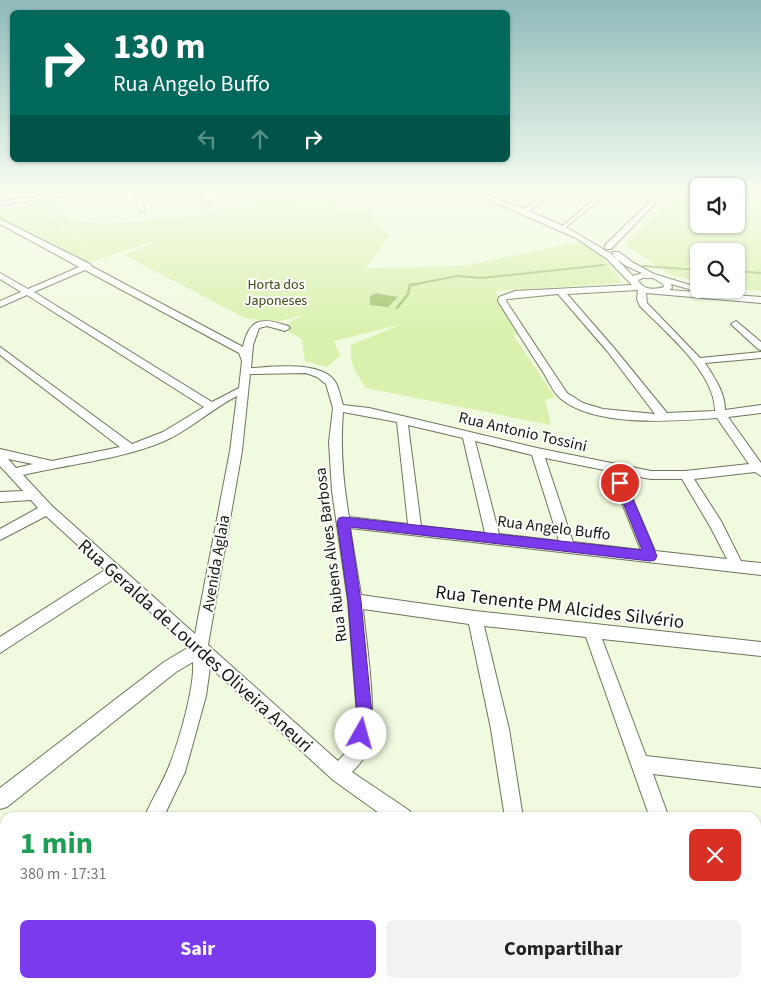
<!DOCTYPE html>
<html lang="pt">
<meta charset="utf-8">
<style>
:root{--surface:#fff;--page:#f2f2f2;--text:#222;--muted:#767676;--accent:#7c3aed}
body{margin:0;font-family:"Source Sans 3",sans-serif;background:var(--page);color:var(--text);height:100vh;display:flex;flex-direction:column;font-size:19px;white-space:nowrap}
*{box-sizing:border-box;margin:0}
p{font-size:16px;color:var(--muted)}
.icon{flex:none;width:28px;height:28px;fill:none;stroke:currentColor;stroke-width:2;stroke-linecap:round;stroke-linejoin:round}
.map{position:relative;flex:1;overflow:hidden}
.sheet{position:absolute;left:0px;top:812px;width:761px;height:176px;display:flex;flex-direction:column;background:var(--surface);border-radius:15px 15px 0 0;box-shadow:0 1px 4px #0004}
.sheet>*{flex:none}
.banner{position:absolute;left:10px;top:10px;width:500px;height:152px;border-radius:8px;box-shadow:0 1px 4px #0004;background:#00695c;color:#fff;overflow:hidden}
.fabs{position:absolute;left:690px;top:178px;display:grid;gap:10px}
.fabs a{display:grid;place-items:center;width:55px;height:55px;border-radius:8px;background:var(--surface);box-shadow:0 1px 4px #0004;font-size:25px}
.pin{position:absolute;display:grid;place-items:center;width:42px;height:42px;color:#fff;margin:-21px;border:2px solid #fff;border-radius:50%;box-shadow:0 1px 5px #0007}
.me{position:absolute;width:55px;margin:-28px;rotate:7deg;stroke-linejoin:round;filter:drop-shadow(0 0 4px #0008)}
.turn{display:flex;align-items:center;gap:18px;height:105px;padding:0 20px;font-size:22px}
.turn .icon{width:65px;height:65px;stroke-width:2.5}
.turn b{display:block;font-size:35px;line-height:42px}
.lanes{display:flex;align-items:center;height:48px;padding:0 20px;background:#0003;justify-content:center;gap:25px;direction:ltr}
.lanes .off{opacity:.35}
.round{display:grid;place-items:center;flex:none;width:52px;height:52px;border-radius:8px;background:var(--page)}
.summary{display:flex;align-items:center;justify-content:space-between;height:85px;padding:0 20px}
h1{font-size:30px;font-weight:700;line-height:38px;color:#1e9e55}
.action{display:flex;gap:10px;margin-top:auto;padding:10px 20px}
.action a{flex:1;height:58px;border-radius:8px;background:var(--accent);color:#fff;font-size:20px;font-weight:700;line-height:58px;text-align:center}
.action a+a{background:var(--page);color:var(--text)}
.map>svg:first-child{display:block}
.green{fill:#daf1ae}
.water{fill:#a8c372}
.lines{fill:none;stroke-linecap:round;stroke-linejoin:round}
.stream-far1{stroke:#a8c372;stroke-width:2}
.stream{stroke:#a8c372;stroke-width:2.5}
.minor-casing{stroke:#6c755d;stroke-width:2}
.minor{fill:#fff;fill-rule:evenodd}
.route{fill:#7c3aed;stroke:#51269a}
.labels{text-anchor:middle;stroke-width:4;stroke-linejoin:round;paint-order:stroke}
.far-park-label{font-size:14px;fill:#38480c;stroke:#fff}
.street-label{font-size:16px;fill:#14170e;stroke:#fff}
.near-street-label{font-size:19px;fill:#14170e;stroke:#fff}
</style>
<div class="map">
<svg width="761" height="988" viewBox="0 0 761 988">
<rect width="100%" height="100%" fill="#f0fade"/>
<path class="green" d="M 295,192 L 298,203 L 334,200 L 338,212 L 369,211 L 388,237 L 366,268 L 463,266 L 579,242 C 597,251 612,264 621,283 L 495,291 L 523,335 L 513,335 L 555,397 L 545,400 L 551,425 L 366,388 C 356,373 349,364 351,345 L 402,324 L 334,341 L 340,356 L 327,367 L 305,361 L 302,339 L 279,327 L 304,315 L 276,322 L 245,318 L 124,255 L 154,243 L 145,244 L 88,263 L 0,218 L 0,208 L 33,204 L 91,248 L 39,203 L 55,199 L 60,212 L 70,219 L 103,224 L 197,216 L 275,195 Z
M 679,192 L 699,192 L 699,224 L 736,224 L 736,199 L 758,203 L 761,201 L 761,291 L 736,288 L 736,251 L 699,251 L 699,281 L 671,275 L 624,244 Z"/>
<path class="water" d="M 376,293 L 398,297 L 388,307 L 370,305 L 370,296 Z"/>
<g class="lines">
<path class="stream-far1" d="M 643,266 L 699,270
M 736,271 L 761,273
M 411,285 L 457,276 L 482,278 L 604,265"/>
<path class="stream" d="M 397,308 L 408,294 L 410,285 L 417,284"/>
<defs>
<path id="minor" d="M 72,192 L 88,192 L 0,205 L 0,201 Z
M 135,192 L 141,192 L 145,212 L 140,211 Z
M 200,192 L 206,192 L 211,206 L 207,206 Z
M 471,192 L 479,192 L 524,209 L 548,192 L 555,192 L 529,211 L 563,226 L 602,192 L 609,192 L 566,227 L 613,255 L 633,276 L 642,273 L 626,266 L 613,256 L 613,252 L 619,252 L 632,262 L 654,274 L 703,289 L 699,292 L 671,284 L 672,288 L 669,290 L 761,297 L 761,303 L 646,293 L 647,303 L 700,358 L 761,352 L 761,358 L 705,363 C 714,377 725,392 725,410 L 761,405 L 761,413 L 728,417 L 761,463 L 761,476 L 755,472 L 694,479 L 721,521 L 741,561 L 761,563 L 761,575 L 350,528 L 361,595 L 475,611 L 761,642 L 761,656 L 602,639 L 646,756 L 761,769 L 761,787 L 653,774 L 669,818 L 650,818 L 586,637 L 484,626 L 509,729 L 523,818 L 505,818 L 491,729 L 469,624 L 363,609 C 366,644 381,728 364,757 C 361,763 356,768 352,772 L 410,811 L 412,818 L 386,818 L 333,780 L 210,667 L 206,696 L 185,772 L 163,818 L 144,818 C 151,801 161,786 168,769 C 178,745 195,687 193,662 L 176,672 L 7,807 L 0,809 L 0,788 L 164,662 L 189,647 L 114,579 L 0,653 L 0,637 L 105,570 L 46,516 L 0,540 L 0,529 L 38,508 L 31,500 L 0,502 L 0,492 L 23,491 L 0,466 L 0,449 L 52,461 L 120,447 L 0,355 L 0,347 L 132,444 L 163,432 L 204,407 L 27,295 L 0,307 L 0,301 L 21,292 L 0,279 L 0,273 L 28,289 L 79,267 L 0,224 L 0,219 L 90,264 L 91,266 L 243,347 C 249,318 262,317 288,326 L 290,328 L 285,331 L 267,326 L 259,328 L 253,345 L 251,368 C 273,367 323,360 336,383 C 339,389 341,398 343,405 L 369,408 L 537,448 L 651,471 L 685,471 L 749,464 L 717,418 C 675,421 594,428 560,398 C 553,392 548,380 543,372 C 528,349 513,325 498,301 L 499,297 L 515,291 L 632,285 L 607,259 L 576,238 ZM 85,270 L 239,353 L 242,361 L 239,388 L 212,402 L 34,292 ZM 643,278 L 653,278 L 663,284 L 664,287 C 654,290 643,290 638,280 ZM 638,290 L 637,299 L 640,306 C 665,332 715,372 715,411 L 667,413 L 614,348 L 567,294 ZM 558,294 L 608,352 L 655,414 L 603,409 L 583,403 L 567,393 L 506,301 L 507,299 ZM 306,373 L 317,377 L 326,384 L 333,408 L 329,442 L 332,491 L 348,601 L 357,715 L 350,748 L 338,761 L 208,645 L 242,451 L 250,374 ZM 237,396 L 230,451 L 195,634 L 52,506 L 23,475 C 69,464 118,460 162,442 C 189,431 211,409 237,396 ZM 343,412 L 397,422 L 408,524 L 349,517 C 343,482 340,448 343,412 ZM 408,425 L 463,438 L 485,533 L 421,526 ZM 475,441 L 532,455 L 559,541 L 499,534 ZM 545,458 L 609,471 L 641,550 L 573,542 ZM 8,459 L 33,464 L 16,468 ZM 622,474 L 651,479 L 682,479 L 711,528 L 727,559 L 655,551 Z
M 660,192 L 666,192 L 611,249 L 605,249 L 605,245 Z
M 754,192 L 761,192 L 751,199 L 736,200 L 736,196 L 748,196 Z
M 736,321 L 761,342 L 761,350 L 758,349 L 733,326 L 731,324 Z
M 756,938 L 761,939 L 761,961 L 756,960 Z
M 32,984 L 55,984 L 53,988 L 30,988 Z"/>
</defs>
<use href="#minor" class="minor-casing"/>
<use href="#minor" class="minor"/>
</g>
<linearGradient id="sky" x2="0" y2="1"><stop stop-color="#8ebab9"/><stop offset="0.58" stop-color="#f8fdf0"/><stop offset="1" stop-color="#f8fdf0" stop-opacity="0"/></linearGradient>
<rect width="761" height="330" fill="url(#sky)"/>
<path class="route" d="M 620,479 L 626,483 L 657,556 L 655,560 L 650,561 L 350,527 L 361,601 L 372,715 L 367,739 L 361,741 L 356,739 L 353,734 L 357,715 L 348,601 L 337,522 L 339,518 L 343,517 L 642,550 L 615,483 Z"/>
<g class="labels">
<g class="far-park-label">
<text x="276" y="289">Horta dos<tspan x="276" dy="16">Japoneses</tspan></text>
</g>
<g class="street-label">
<text transform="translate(523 431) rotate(13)" y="6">Rua Antonio Tossini</text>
<text transform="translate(554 527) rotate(7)" y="6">Rua Angelo Buffo</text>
<text transform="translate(330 555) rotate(-97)" y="6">Rua Rubens Alves Barbosa</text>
<text transform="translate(215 563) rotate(-80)" y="6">Avenida Aglaia</text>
</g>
<g class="near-street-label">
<text transform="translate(560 606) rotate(7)" y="7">Rua Tenente PM Alcides Silvério</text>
<text transform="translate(196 645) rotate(42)" y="7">Rua Geralda de Lourdes Oliveira Aneuri</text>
</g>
</g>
</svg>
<div class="fabs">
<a><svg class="icon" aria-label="sound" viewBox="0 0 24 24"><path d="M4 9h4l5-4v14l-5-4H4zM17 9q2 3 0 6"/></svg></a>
<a><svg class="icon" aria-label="search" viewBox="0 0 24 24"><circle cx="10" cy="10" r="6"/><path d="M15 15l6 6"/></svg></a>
</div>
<div class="pin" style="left:620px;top:483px;background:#d93025"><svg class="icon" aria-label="arrive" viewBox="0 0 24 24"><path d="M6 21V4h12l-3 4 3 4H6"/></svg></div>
<svg class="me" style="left:361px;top:734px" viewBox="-20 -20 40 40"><circle r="19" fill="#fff"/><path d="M0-13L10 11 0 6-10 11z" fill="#7c3aed"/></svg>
<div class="banner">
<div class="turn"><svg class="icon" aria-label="right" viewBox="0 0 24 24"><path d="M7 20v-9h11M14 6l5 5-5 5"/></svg><div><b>130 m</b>Rua Angelo Buffo</div></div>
<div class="lanes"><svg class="icon off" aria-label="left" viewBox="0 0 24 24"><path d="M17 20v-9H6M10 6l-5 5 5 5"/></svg><svg class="icon off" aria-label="ahead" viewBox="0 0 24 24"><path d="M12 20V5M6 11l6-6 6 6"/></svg><svg class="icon" aria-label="right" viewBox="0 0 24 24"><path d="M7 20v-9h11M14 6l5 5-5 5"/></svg></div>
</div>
<section class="sheet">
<div class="summary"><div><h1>1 min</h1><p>380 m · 17:31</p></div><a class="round" style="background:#d93025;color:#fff"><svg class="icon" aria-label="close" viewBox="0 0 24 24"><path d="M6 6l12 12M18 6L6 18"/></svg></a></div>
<div class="action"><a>Sair</a><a>Compartilhar</a></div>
</section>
</div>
